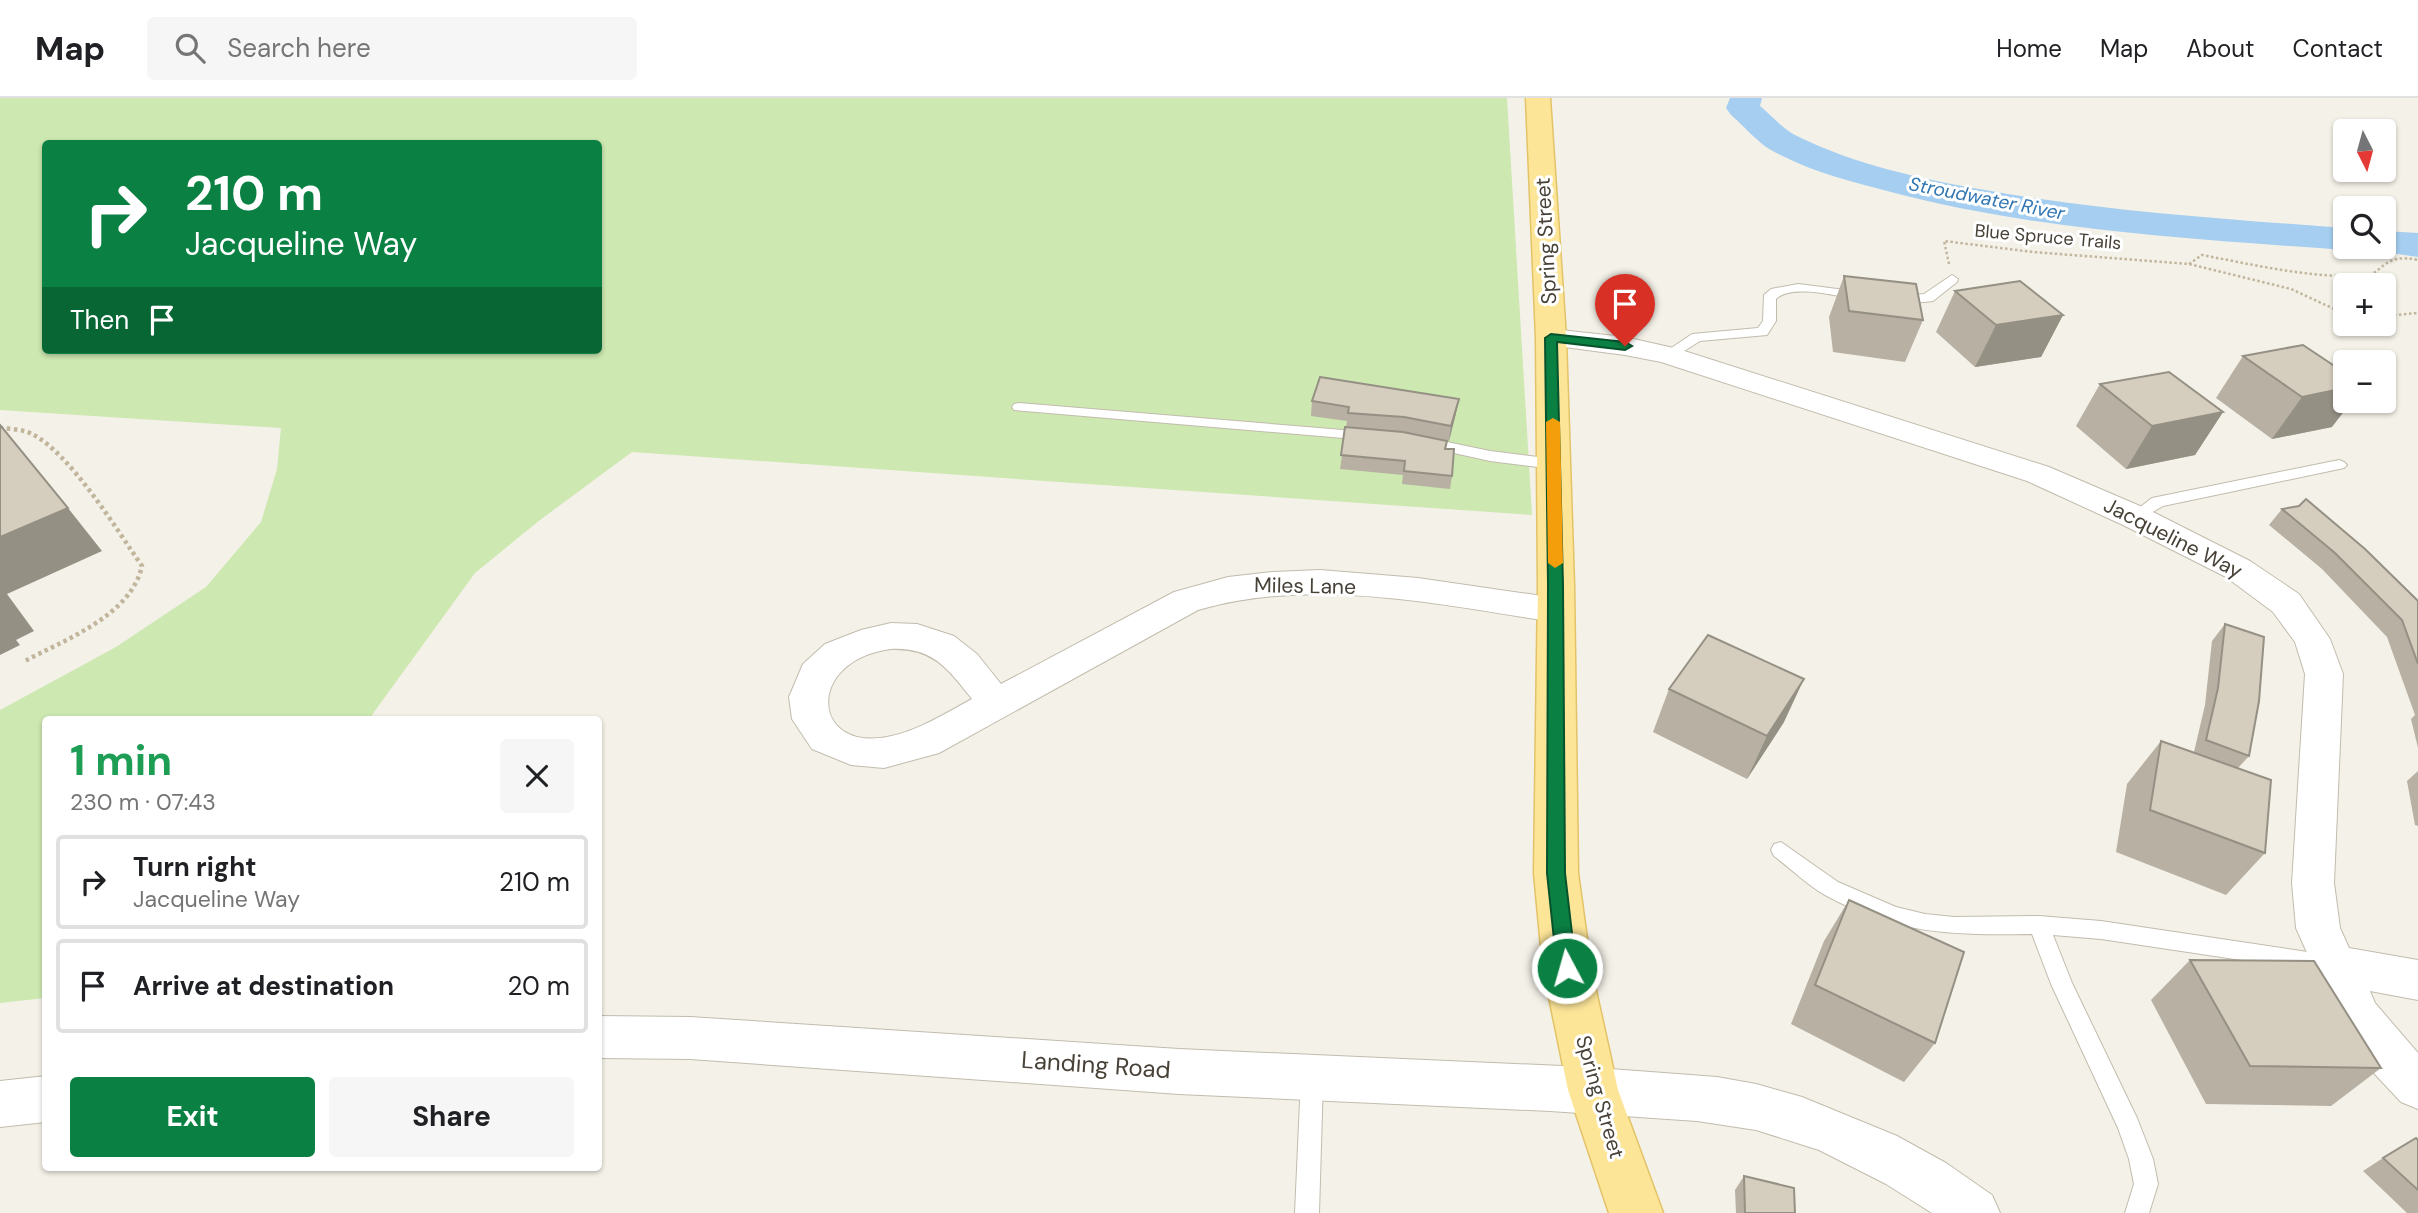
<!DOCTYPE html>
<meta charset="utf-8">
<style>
:root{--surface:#fff;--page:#f6f6f6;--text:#202124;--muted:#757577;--line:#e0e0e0;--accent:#0b8043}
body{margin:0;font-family:"DM Sans",sans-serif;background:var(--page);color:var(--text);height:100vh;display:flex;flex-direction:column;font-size:26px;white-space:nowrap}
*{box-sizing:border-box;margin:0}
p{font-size:23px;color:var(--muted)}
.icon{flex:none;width:38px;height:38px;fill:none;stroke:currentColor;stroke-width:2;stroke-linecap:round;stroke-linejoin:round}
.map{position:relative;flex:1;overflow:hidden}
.panel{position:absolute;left:42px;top:618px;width:560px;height:455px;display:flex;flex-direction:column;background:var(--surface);border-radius:7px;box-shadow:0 2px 5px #0004}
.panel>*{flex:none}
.top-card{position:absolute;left:42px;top:42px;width:560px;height:214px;border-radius:7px;box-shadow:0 2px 5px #0004;background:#0b8043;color:#fff;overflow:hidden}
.needle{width:46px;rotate:174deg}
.buttons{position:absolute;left:2333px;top:21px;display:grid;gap:14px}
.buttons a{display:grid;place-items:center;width:63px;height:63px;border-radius:7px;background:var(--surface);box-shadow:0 2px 5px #0004;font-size:35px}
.pin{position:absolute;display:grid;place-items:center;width:60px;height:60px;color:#fff;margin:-72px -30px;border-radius:50% 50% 50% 0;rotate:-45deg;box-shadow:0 0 7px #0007}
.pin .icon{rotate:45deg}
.me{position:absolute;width:77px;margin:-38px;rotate:354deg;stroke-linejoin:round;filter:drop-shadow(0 0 5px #0008)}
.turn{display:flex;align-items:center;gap:24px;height:147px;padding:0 28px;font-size:32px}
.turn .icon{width:91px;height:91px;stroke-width:2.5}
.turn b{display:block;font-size:49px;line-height:60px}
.then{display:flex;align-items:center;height:66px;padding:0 28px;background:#0003;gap:14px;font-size:26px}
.round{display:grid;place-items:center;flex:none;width:74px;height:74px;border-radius:7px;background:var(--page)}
.summary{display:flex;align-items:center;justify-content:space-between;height:119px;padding:0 28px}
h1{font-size:42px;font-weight:700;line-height:52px;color:#1e9e55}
.action{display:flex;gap:14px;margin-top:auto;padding:14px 28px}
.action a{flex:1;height:80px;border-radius:7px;background:var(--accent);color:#fff;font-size:28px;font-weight:700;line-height:80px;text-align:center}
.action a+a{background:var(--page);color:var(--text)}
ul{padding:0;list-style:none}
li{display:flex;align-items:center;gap:21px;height:94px;margin:0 14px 10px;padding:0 14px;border:4px solid var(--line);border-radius:7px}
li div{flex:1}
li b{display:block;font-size:26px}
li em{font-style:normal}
header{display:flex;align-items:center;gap:42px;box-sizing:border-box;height:98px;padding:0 35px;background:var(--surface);border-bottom:2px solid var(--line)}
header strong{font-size:33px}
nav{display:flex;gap:38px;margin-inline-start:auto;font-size:24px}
.search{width:490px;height:63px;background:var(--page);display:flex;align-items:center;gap:18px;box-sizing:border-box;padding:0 24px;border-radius:7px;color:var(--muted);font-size:26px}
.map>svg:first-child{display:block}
.green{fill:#cde8b1;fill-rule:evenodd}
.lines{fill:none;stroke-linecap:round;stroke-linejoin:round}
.river{fill:#a5cef0;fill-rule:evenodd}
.service-casing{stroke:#c2bcad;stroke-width:2}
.minor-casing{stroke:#c2bcad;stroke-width:2}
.primary-casing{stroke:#e3c367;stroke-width:3}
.path-far1{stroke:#c1b59c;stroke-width:2.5;stroke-dasharray:2.5 2.5;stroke-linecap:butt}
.path{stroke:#c1b59c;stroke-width:4.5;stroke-dasharray:3.5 3.5;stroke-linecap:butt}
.service{fill:#fff;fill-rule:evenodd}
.minor{fill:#fff;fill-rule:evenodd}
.primary{fill:#fde598;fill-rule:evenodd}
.wall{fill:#b7b0a3}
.shaded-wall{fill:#959084}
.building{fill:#d5cdbd;stroke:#959084;stroke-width:2}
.route{fill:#0b8043;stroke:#07532c;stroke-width:2}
.slow{fill:#f59e0b}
.labels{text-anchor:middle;stroke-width:6;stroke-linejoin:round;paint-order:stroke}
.far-street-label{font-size:18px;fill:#474137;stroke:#fff}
.far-water-label{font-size:19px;font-style:italic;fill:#3076b2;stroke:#fff}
.street-label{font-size:21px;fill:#474137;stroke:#fff}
.near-street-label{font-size:24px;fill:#474137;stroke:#fff}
</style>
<header>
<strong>Map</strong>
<div class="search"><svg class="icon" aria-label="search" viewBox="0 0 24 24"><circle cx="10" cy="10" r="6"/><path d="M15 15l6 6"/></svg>Search here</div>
<nav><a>Home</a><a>Map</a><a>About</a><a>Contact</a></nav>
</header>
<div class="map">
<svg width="2418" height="1115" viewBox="0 0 2418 1115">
<rect width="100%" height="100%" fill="#f4f1e8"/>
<path class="green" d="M 0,0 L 1507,0 L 1532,417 L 632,354 L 540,422 L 475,475 L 369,621 L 46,621 L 45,900 L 0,905 L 0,612 L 116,549 L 206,489 L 261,424 L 277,371 L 281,330 L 0,312 ZM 46,46 L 598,46 L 598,252 L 46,252 Z"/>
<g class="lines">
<path class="river" d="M 1730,0 L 1762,0 L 1760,8 C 1772,18 1784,32 1797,38 C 1856,67 1921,81 1985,92 C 2104,113 2225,121 2345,130 L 2345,149 L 2359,149 L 2345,152 C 2194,141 2039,133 1891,94 C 1851,84 1808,73 1771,52 C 1757,44 1744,28 1731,17 L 1726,10 Z
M 2384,133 L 2418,135 L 2418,159 L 2370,152 L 2368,149 L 2384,149 Z"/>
<defs>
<path id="service" d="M 1952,177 L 1958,181 L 1957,184 L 1933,203 L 1896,207 L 1889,203 L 1896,199 L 1924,196 Z
M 1798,186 L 1861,194 L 1868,198 L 1861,202 C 1840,199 1792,185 1776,201 L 1776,223 L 1767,237 L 1700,243 L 1673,260 L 1663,260 L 1661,257 L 1692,236 L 1758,230 L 1763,223 L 1764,197 L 1771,191 Z
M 1019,305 L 1367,334 L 1374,338 L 1367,342 L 1014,312 L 1012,309 L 1014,306 Z
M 1423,339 L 1490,353 L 1554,361 L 1562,366 L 1554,371 L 1490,363 L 1418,347 L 1416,344 Z
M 2339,362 L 2344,364 L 2347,367 L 2344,370 L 2163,408 L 2135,424 L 2127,419 L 2152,400 Z
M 1781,744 L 1838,784 L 1896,809 L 1925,816 L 1954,819 L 2039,818 L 2101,823 L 2334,858 L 2342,860 L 2345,867 L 2342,874 L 2334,876 L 2101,841 L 2053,837 L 2072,885 L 2137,1020 L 2153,1061 L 2158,1086 L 2149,1115 L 2125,1115 L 2134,1086 L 2129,1061 L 2118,1030 L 2051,886 L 2032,836 C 1951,837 1899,837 1825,797 C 1807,787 1790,770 1774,758 L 1771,752 L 1774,746 Z
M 1312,970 L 1320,973 L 1323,981 L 1319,1115 L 1295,1115 L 1301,981 L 1304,973 Z"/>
<path id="minor" d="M 1551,231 L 1625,239 L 1678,251 L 2049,369 L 2147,411 L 2250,463 L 2299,496 L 2330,541 L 2343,576 L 2334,785 L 2340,830 L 2349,850 L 2418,862 L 2418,902 L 2370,893 L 2375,905 L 2418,955 L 2418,1011 L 2401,1004 L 2370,971 L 2343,935 L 2296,830 L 2292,785 L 2305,576 L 2295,544 L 2273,514 L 2226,479 L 2123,427 L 2027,383 L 1661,264 L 1625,257 L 1541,246 L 1537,240 L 1541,234 Z
M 1320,472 L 1418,480 L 1556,500 L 1569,503 L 1574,512 L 1569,521 L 1556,524 C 1439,507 1315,478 1198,512 L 939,655 L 884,670 L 851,667 L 812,651 L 792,621 L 789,599 L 803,566 L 825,546 L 861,532 L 891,525 L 917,526 L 954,538 L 977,556 L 1001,586 L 1174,494 L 1228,479 L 1273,474 ZM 891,551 C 933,549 948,571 972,601 C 944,616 918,633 887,639 C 810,653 806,562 891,551 Z
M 598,918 L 690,919 L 1179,951 L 1584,969 L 1717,979 L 1756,986 L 1802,999 L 1897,1038 L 1946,1065 L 1992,1097 L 2000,1115 L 1932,1115 L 1886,1086 L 1819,1052 L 1756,1032 L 1697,1023 L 1550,1013 L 1179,996 L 690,961 L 598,960 Z
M 46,978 L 46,1024 L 0,1029 L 0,983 Z"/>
<path id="primary" d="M 1526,0 L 1550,0 L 1566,240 L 1574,487 L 1578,775 L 1591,870 L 1618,992 L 1663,1115 L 1609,1115 L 1568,992 L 1543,870 L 1534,775 L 1538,487 L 1536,240 Z"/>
</defs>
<use href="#service" class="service-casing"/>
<use href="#minor" class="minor-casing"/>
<use href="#primary" class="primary-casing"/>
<path class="path-far1" d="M 1949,166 L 1944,143 L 2033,154 L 2189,166 L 2291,191 L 2345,216
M 2189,166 L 2202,157 C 2255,167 2309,180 2364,178 C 2382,177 2383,154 2418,162
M 2384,218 L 2418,215"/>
<path class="path" d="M 0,330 C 10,331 23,331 32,336 C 70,355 117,432 142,468 C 131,518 64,542 23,564"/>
<use href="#service" class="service"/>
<use href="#minor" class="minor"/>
<use href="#primary" class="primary"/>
</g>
<path class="wall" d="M 1844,178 L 1923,222 L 1905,264 L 1833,254 L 1829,219 Z
M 1955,193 L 2063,217 L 2041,259 L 1975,269 L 1936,234 Z
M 2303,247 L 2332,329 L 2272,341 L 2216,300 L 2243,258 Z
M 2100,286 L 2223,314 L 2195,357 L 2126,371 L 2076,328 Z
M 1312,303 L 1456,315 L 1449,343 L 1425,338 L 1447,343 L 1446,351 L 1452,378 L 1450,391 L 1402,386 L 1403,377 L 1340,371 L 1347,323 L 1311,318 Z
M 2282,411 L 2418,503 L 2418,650 L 2411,621 L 2415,617 L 2387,539 L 2322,471 L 2269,427 Z
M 2225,526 L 2249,658 L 2238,670 L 2265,755 L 2226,797 L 2116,754 L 2127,686 L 2161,643 L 2194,654 L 2205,607 L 2212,543 Z
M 1669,591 L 1784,624 L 1747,681 L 1653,634 Z
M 2418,673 L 2418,728 L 2415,727 L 2407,683 Z
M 1849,802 L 1935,945 L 1904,984 L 1791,926 L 1824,843 Z
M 2190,862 L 2381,970 L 2331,1008 L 2206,1006 L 2151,902 Z
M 2418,1042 L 2418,1115 L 2407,1115 L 2363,1073 L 2383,1060 Z
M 1744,1078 L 1795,1115 L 1736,1115 L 1735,1092 Z"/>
<path class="shaded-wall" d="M 2063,217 L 2041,259 L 1975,269 L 1996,227 Z
M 2345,290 L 2345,303 L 2352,303 L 2332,329 L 2272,341 L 2302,299 Z
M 1459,301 L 1456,315 L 1449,343 L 1451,328 Z
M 2223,314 L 2195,357 L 2126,371 L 2152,328 Z
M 68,410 L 102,453 L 7,496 L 34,533 L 16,542 L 20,547 L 0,557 L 0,439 Z
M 1804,581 L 1784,624 L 1747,681 L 1767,638 Z"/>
<path class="building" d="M 1844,178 L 1916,186 L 1923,222 L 1849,213 Z
M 2020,183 L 2063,217 L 1996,227 L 1955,193 Z
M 2303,247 L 2345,275 L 2345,290 L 2302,299 L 2243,258 Z
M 2169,274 L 2223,314 L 2152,328 L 2100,286 Z
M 1320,279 L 1459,301 L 1451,328 L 1404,319 L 1348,315 L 1349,309 L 1312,303 Z
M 0,327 L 68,410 L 0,439 Z
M 1345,329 L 1403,334 L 1447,343 L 1445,351 L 1454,351 L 1452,378 L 1404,373 L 1405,363 L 1341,357 Z
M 2306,401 L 2365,451 L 2418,503 L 2418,566 L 2402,522 L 2335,455 L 2282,411 L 2299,408 Z
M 2225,526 L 2264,539 L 2259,603 L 2249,658 L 2206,642 L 2218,590 Z
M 1708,537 L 1804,581 L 1767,638 L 1669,591 Z
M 2161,643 L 2271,682 L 2265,755 L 2150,712 Z
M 1849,802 L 1964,854 L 1935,945 L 1815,887 Z
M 2190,862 L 2314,863 L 2381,970 L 2250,968 Z
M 2416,1040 L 2418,1042 L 2418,1092 L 2383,1060 Z
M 1744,1078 L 1794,1090 L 1795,1115 L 1745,1115 Z"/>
<path class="route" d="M 1551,236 L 1625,244 L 1632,248 L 1625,252 L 1557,244 L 1563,487 L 1565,775 L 1576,870 L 1573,876 L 1567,878 L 1560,876 L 1557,870 L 1547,775 L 1548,487 L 1545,240 Z"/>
<path class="slow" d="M 1553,320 L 1560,324 L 1563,465 L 1555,470 L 1548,465 L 1546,324 Z"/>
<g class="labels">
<g class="far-street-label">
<text transform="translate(2048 139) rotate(5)" y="6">Blue Spruce Trails</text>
</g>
<g class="far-water-label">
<text transform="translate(1987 100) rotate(11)" y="7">Stroudwater River</text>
</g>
<g class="street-label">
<text transform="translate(1546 143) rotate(-93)" y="7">Spring Street</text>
<text transform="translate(2173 440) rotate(27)" y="7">Jacqueline Way</text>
<text transform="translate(1305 488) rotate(1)" y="7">Miles Lane</text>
<text transform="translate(1600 999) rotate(74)" y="7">Spring Street</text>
</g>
<g class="near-street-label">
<text transform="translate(1096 967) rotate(4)" y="8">Landing Road</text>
</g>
</g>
</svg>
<div class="buttons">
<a><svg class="needle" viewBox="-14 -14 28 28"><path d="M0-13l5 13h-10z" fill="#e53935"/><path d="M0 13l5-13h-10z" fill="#757577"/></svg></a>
<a><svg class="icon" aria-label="search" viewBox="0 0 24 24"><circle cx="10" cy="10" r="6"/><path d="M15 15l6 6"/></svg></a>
<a>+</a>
<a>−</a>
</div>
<div class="pin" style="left:1625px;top:248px;background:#d93025"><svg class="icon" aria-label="arrive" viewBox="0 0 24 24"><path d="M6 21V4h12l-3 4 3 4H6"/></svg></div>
<svg class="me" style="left:1567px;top:870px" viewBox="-20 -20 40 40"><circle r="17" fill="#0b8043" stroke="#fff" stroke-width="3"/><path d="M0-11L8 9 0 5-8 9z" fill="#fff"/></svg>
<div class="top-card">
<div class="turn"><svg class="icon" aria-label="right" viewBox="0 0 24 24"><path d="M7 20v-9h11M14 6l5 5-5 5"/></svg><div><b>210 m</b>Jacqueline Way</div></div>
<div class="then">Then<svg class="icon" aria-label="arrive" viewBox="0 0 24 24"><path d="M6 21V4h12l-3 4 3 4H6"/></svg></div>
</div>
<section class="panel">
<div class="summary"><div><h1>1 min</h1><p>230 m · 07:43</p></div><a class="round"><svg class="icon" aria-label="close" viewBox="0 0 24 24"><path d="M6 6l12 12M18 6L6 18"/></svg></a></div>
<ul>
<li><svg class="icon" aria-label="right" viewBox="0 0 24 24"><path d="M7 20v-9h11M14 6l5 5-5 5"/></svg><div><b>Turn right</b><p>Jacqueline Way</p></div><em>210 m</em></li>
<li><svg class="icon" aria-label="arrive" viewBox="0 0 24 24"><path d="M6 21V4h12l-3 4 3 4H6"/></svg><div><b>Arrive at destination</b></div><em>20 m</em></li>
</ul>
<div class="action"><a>Exit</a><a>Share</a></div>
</section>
</div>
